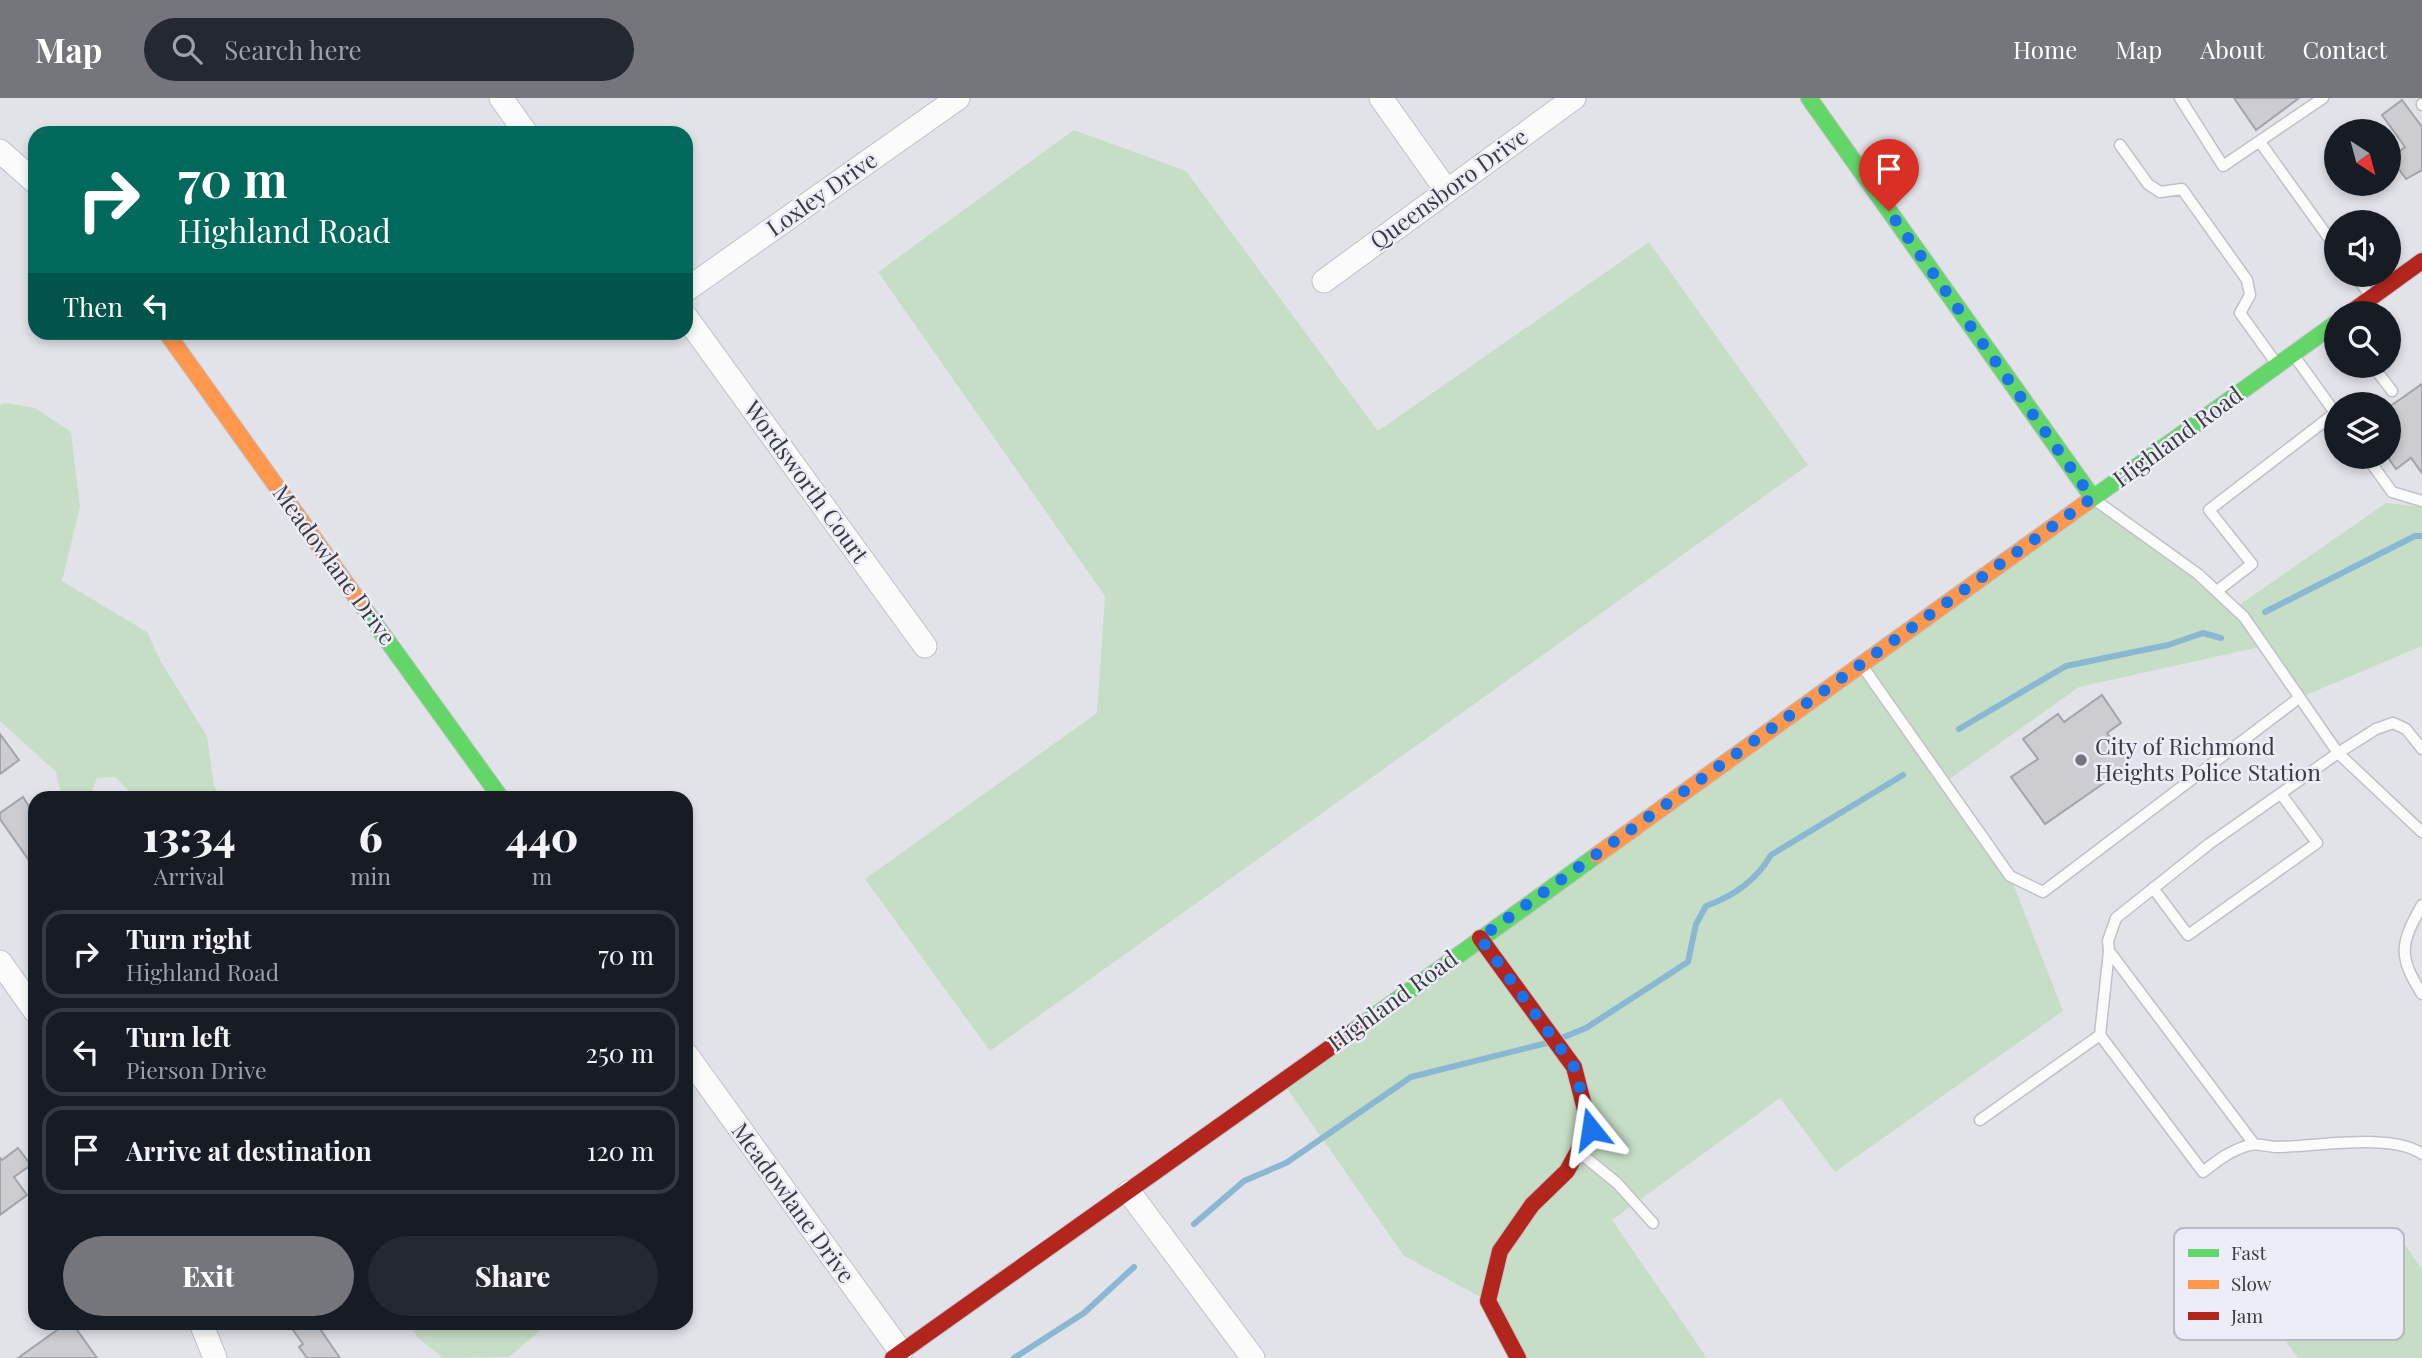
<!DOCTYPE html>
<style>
:root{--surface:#171b24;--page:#242831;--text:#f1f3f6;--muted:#9ea1a6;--line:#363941;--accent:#75767b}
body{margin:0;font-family:"Playfair Display",serif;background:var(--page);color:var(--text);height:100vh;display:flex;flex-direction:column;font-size:26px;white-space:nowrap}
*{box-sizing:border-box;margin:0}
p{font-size:23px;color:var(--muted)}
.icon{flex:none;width:38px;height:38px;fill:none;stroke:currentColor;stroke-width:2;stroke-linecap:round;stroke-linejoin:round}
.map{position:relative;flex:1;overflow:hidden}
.panel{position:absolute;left:28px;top:693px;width:665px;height:539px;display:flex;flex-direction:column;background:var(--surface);border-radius:21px;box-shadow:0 4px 10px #0003}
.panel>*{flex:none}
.top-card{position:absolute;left:28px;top:28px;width:665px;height:214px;border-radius:21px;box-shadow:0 4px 10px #0003;background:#00695c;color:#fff;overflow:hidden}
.needle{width:46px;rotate:144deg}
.tools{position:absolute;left:2324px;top:21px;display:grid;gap:14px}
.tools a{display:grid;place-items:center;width:77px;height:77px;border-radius:50%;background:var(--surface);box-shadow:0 4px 10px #0003;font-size:35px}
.pin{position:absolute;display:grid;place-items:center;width:60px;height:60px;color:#fff;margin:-72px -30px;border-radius:50% 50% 50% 0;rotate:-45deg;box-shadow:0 0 7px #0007}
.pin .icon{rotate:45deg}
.me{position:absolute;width:77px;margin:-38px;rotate:345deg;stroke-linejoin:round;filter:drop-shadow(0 0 5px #0008)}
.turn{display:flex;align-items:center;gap:24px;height:147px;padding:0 35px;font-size:32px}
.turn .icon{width:91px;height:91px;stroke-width:2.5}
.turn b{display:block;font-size:49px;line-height:60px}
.then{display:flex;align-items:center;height:66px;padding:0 35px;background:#0003;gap:14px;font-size:26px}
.eta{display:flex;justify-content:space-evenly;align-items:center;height:119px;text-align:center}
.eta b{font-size:42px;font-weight:800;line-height:49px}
.action{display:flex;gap:14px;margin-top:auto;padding:14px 35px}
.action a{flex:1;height:80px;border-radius:42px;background:var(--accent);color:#fff;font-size:28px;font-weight:800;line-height:80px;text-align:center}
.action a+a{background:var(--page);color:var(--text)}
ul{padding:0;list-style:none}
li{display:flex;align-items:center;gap:21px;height:88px;margin:0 14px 10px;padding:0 21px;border:4px solid var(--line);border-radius:21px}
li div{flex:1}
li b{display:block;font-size:26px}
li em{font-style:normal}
header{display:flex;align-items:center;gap:42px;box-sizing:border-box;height:98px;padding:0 35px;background:var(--accent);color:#fff}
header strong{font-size:33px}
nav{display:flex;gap:38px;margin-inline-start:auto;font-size:24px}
.search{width:490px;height:63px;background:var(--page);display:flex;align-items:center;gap:18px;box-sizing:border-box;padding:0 24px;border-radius:38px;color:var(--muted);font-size:26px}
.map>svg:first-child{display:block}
.green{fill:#c6dec5}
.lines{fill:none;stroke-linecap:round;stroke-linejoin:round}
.stream{stroke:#8ab8d2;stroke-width:6}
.building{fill:#ccccd1;stroke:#a3a4a9;stroke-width:2}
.lane-casing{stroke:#c0c1c6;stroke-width:13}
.street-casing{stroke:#c0c1c6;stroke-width:25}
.fast-casing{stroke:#c0c1c6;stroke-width:18}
.slow-casing{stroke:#c0c1c6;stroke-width:18}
.jam-casing{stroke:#c0c1c6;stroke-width:18}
.lane{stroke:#fbfbfc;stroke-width:10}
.street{stroke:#fbfbfc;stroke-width:23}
.fast{stroke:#63d668;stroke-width:16}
.slow{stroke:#ff974d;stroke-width:16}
.jam{stroke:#b3261e;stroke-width:16}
.route{stroke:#1a73e8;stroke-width:12;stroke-dasharray:0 21.6}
.poi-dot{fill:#75767b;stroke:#ecedf9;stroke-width:2.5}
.labels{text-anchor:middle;stroke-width:5;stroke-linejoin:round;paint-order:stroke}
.street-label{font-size:23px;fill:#3b3b40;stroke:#ecedf9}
.poi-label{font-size:23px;fill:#3b3b40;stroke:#ecedf9;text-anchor:start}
.key{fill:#ecedf9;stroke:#b7b8c2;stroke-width:2}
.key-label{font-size:19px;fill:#3b3b40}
</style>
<header>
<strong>Map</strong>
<div class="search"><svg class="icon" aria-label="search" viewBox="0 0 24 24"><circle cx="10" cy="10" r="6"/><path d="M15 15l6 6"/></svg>Search here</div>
<nav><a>Home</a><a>Map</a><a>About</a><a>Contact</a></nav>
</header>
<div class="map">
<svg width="2422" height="1260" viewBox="0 0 2422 1260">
<rect width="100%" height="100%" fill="#e2e3e9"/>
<path class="green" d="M 1074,32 L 1186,73 L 1378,333 L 1649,144 L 1808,367 L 990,953 L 865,781 L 1097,615 L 1105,498 L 878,174 Z
M 5,305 L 35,310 L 71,334 L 80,409 L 62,483 L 147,534 L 161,564 L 207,638 L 214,687 L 220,700 L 136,700 L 115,679 L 97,680 L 89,700 L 62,700 L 56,674 L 0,623 L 0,307 Z
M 2093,400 L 2235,510 L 2386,405 L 2422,409 L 2422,548 L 2299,600 L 2264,548 L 2079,589 L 1944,685 L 2010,778 L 2063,913 L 1835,1074 L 1780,1000 L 1612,1122 L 1707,1260 L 1518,1260 L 1488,1203 L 1404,1158 L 1282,983 Z
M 2403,1144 L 2422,1171 L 2422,1260 L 2298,1260 L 2279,1234 Z
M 409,1225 L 541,1225 L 541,1232 L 509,1259 L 443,1260 L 418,1240 Z"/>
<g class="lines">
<path class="stream" d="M 2265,514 L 2415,438 L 2422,438
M 1959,631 L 2066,568 L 2168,547 L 2203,535 L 2221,540
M 1564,939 L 1586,930 L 1688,864 L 1696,826 L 1706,808 C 1734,798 1756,783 1771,757 L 1903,677
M 1194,1126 L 1244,1083 L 1286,1065 L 1411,979 L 1547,945
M 1014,1260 L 1084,1215 L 1134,1169"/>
</g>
<path class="building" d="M 2234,0 L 2299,0 L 2256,32 Z
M 2402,2 L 2422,29 L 2422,72 L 2406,81 L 2391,60 L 2405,49 L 2382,17 Z
M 2422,286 L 2422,375 L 2411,360 L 2396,371 L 2389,361 L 2389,309 Z
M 2102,597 L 2121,625 L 2107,635 L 2130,667 L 2045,726 L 2011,679 L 2038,661 L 2023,641 L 2058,616 L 2064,624 Z
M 0,636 L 19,662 L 0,676 Z
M 23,699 L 35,718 L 35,771 L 0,721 L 0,715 Z
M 18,1050 L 31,1067 L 14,1079 L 27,1097 L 0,1117 L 0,1060 L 2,1062 Z
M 67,1225 L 72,1225 L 97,1260 L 18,1260 Z
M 304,1225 L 316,1225 L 340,1260 L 307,1260 L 299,1249 L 303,1246 L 293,1232 Z"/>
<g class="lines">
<defs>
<path id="lane" d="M 2180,0 L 2223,68 L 2323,0
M 2422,6 L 2422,7
M 2260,44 L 2336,150
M 2120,47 L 2148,86 L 2160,94 L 2182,91 L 2247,182 L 2250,197 L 2240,215 L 2276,265
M 2355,177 L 2370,197
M 2295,259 L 2336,316
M 2373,268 L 2392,293
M 2367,359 L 2392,394 L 2422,403
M 2095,402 L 2198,476 L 2244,519 L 2338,655 L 2209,746 L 2116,820 L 2108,843 L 2109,853 L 2254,1046
M 2217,493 L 2252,466 L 2209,412 L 2335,315
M 1863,569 L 2010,778 L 2043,794 L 2299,600
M 2422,651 L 2406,631 L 2393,625 L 2376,631 L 2338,655 L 2422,734
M 2153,790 L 2188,837 L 2317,745 L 2281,696
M 2422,807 C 2401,845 2397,857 2422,896
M 2100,937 L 2109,853
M 1980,1022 L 2100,937 L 2203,1074 C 2218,1062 2231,1052 2250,1047 C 2259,1045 2268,1049 2277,1049 C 2314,1049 2393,1034 2422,1056
M 1580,1055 L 1617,1085 L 1653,1125"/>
<path id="street" d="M 501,0 L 526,35
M 1381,0 L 1447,93
M 0,53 L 35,84
M 1324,183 L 1574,0
M 686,192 L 958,0
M 686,219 L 925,548
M 0,864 L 35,913
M 686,956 L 901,1254
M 1129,1094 L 1253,1260
M 201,1225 L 215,1260"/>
<path id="fast" d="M 1809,0 L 2093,400
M 2086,405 L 2336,225
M 358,502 L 501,700
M 1355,932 L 1597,757"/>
<path id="slow" d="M 166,234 L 358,502
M 1597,757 L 2086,405"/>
<path id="jam" d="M 2350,215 L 2422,163
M 1480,840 L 1574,969 L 1590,1031 L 1567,1073 L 1532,1107 L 1500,1153 L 1488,1203 L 1518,1260
M 893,1260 L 1355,932"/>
</defs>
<use href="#lane" class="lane-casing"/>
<use href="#street" class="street-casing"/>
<use href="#fast" class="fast-casing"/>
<use href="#slow" class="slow-casing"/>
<use href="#jam" class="jam-casing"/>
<use href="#lane" class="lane"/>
<use href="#street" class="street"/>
<use href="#fast" class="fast"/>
<use href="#slow" class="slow"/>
<use href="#jam" class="jam"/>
</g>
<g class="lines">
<path class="route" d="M 1591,1031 L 1574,969 L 1480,840 L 2092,400 L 1889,113"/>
</g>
<circle class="poi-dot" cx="2081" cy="662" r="7"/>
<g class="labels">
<g class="street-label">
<text transform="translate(1449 91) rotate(-36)" y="8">Queensboro Drive</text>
<text transform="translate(822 96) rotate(-35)" y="8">Loxley Drive</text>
<text transform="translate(2178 339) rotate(-36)" y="8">Highland Road</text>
<text transform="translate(806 384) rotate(54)" y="8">Wordsworth Court</text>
<text transform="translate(334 467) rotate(54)" y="8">Meadowlane Drive</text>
<text transform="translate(1393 903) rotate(-36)" y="8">Highland Road</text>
<text transform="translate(793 1105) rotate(54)" y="8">Meadowlane Drive</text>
</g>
<g class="poi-label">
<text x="2095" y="657">City of Richmond<tspan x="2095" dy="26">Heights Police Station</tspan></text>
</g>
</g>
<rect x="2174" y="1130" width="230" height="112" rx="10" class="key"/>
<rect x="2188" y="1151" width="31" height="8" fill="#63d668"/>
<rect x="2188" y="1182" width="31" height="9" fill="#ff974d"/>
<rect x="2188" y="1214" width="31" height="8" fill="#b3261e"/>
<g class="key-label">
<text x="2231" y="1162">Fast</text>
<text x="2231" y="1193">Slow</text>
<text x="2231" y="1225">Jam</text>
</g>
</svg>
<div class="tools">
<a><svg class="needle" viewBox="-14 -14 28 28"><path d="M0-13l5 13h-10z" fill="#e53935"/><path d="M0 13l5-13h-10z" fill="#9ea1a6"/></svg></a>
<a><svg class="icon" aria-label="sound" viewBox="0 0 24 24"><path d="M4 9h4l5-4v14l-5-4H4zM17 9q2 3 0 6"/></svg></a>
<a><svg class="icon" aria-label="search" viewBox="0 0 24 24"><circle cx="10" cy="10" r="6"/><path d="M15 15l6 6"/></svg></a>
<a><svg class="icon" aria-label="layers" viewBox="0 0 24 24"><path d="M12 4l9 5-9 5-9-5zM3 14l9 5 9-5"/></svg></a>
</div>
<div class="pin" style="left:1889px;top:113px;background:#d93025"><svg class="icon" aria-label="arrive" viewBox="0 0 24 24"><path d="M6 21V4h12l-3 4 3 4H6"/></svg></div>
<svg class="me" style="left:1591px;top:1031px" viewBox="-20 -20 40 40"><path d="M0-17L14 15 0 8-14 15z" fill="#1a73e8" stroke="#fff" stroke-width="4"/></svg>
<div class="top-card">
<div class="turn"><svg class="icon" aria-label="right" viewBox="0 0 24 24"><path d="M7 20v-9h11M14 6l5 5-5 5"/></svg><div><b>70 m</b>Highland Road</div></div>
<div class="then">Then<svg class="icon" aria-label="left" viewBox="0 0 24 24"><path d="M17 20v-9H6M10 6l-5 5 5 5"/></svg></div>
</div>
<section class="panel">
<div class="eta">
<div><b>13:34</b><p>Arrival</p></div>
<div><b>6</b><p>min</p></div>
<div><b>440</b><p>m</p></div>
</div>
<ul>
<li><svg class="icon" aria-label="right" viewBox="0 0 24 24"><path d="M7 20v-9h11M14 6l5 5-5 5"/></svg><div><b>Turn right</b><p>Highland Road</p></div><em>70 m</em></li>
<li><svg class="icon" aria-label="left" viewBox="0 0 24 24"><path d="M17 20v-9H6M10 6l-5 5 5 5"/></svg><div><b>Turn left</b><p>Pierson Drive</p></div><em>250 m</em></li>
<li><svg class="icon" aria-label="arrive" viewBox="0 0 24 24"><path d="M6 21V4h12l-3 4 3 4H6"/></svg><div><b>Arrive at destination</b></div><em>120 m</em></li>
</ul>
<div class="action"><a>Exit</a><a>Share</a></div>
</section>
</div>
